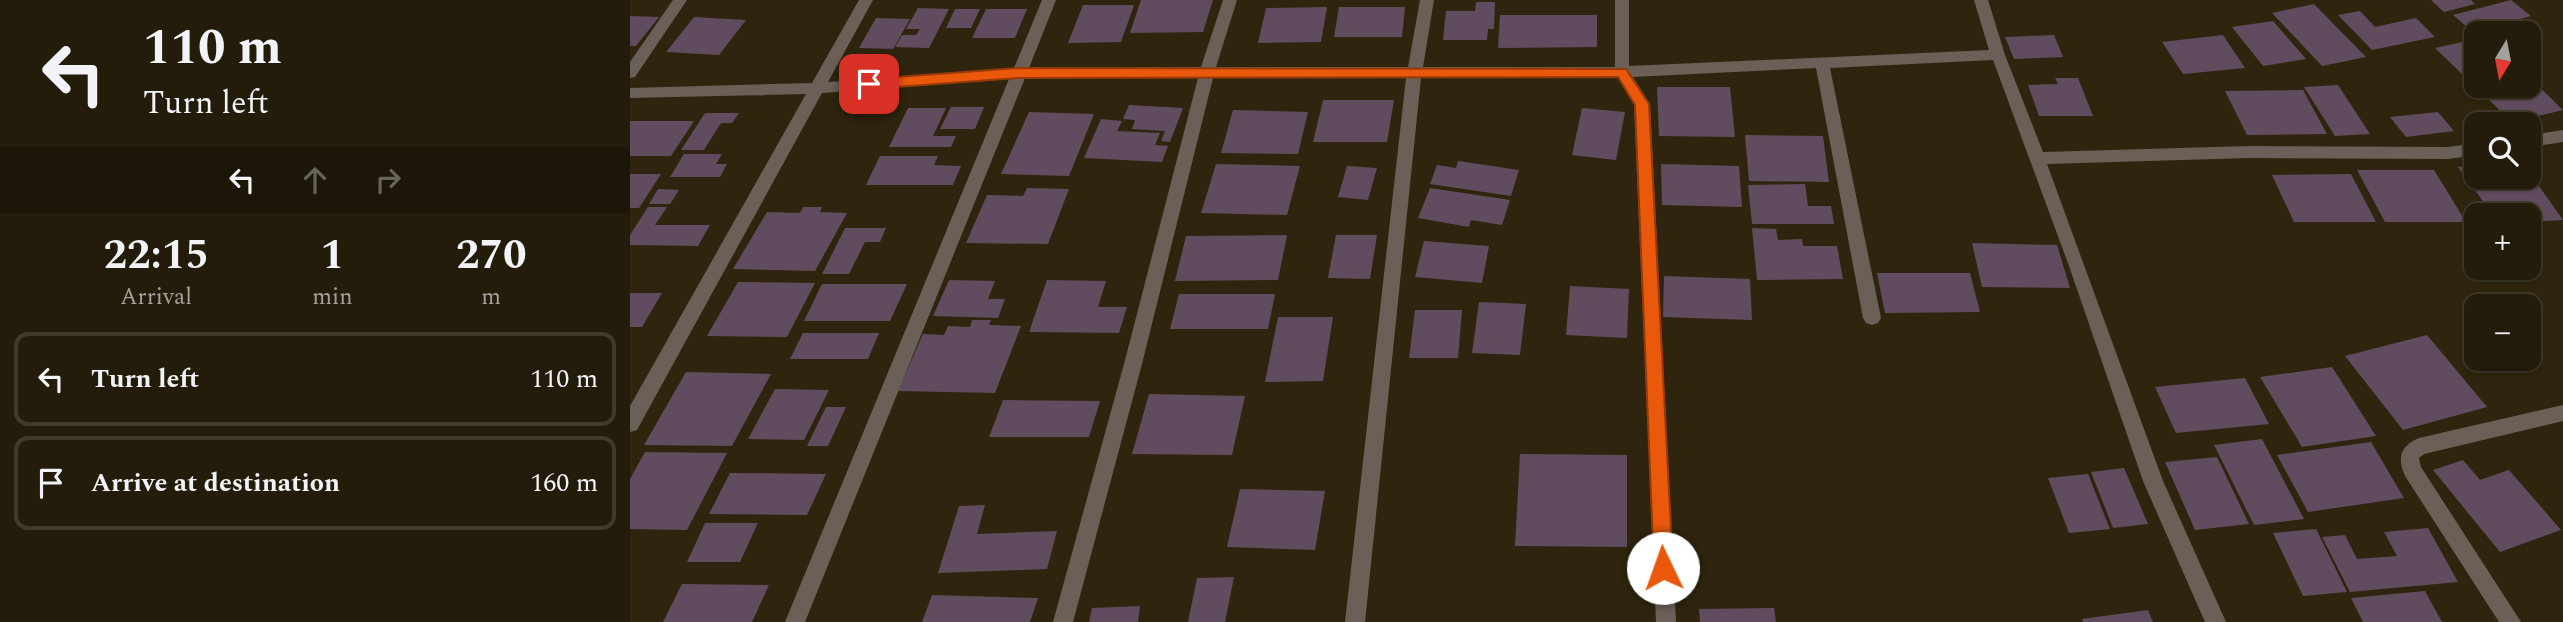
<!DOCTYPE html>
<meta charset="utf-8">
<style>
:root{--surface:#231c0a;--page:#2b2513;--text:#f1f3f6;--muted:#a3a19c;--line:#403a2b}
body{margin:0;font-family:Spectral,serif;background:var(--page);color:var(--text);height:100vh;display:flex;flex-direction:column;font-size:26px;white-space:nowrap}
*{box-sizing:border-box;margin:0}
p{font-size:23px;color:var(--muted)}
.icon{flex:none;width:38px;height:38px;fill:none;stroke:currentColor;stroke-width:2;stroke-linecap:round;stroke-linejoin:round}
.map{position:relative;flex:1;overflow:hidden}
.sheet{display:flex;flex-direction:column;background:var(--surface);width:630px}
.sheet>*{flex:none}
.guide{background:#231c0a;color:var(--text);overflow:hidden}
.needle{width:46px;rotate:190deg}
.fabs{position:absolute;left:1834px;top:21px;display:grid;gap:14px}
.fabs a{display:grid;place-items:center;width:77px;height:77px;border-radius:14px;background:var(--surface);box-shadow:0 2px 5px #0004,0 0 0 2px var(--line);font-size:35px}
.pin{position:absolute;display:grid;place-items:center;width:60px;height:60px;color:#fff;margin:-30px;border-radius:14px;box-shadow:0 4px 10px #0006}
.me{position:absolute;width:77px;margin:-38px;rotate:357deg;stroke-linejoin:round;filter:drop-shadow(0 0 5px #0008)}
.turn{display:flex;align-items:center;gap:24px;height:147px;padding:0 28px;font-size:32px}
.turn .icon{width:91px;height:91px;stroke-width:2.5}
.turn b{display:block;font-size:49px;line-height:60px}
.lanes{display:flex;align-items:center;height:66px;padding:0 28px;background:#0003;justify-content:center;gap:35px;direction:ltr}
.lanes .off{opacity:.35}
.eta{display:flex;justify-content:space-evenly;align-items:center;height:119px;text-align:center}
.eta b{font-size:42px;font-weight:700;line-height:49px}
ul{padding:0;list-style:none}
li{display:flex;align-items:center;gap:21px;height:94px;margin:0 14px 10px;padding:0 14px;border:4px solid var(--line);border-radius:14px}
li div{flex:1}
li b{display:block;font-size:26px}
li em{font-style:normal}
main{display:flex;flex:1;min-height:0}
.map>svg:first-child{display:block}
.building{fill:#604c5e}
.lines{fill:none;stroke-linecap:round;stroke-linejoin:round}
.minor{fill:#6a6058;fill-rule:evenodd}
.route{fill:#ea580c;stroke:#983908;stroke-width:2}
</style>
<main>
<section class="sheet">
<div class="guide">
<div class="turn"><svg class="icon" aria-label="left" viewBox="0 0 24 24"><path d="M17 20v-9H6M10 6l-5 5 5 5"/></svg><div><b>110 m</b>Turn left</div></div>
<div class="lanes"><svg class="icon" aria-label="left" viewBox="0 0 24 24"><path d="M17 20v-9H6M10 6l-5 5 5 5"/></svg><svg class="icon off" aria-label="ahead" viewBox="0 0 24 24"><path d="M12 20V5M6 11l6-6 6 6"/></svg><svg class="icon off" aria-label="right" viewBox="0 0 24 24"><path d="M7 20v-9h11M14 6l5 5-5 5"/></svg></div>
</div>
<div class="eta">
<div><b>22:15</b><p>Arrival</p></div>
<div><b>1</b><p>min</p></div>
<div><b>270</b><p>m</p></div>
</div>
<ul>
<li><svg class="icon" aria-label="left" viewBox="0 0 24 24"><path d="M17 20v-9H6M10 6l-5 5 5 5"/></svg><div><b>Turn left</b></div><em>110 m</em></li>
<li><svg class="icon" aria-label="arrive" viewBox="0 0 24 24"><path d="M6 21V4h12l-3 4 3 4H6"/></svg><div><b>Arrive at destination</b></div><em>160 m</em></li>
</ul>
</section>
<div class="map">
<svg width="1933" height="622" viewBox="0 0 1933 622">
<rect width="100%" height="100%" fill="#2f250e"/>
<path class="building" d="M 511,0 L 583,0 L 573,32 L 500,33 Z
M 1801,0 L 1841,0 L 1845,4 L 1814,12 Z
M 1881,0 L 1901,16 L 1843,32 L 1823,15 Z
M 846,2 L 865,2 L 864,29 L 858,29 L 857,40 L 813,40 L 816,11 L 845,11 Z
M 1684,4 L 1736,57 L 1692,66 L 1642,13 Z
M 453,5 L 504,5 L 491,42 L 438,43 Z
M 697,7 L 691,42 L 628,43 L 636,8 Z
M 709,7 L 775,7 L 772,37 L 704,37 Z
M 288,8 L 319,9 L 299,48 L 265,47 L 272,35 L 286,35 L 290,29 L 276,29 Z
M 325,9 L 350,9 L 341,28 L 316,28 Z
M 356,9 L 397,9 L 385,38 L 342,38 Z
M 1730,11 L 1745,27 L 1786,18 L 1805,37 L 1742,50 L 1708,15 Z
M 870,15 L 967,15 L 967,47 L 868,48 Z
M 0,16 L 29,17 L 6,46 L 0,46 Z
M 64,17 L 116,20 L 89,55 L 36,52 Z
M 246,18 L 280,19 L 263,49 L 229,48 Z
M 1643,21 L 1676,59 L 1633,66 L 1602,27 Z
M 1424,35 L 1433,57 L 1384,59 L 1375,37 Z
M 1593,35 L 1615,68 L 1553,74 L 1532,42 Z
M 1846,39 L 1846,86 L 1899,86 L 1899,77 L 1933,110 L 1882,122 L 1805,48 Z
M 1425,78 L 1448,78 L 1463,116 L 1409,116 L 1398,85 L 1428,84 Z
M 1708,85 L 1740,134 L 1705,136 L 1674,87 Z
M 1027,87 L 1100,87 L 1105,137 L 1029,136 Z
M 1673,90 L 1697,134 L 1617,135 L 1595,91 Z
M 693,100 L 764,100 L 757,142 L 683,142 Z
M 499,105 L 553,108 L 540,142 L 531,141 L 535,131 L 502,129 L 505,120 L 493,119 Z
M 321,107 L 354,107 L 345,129 L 310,129 Z
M 278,108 L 316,108 L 303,136 L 326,136 L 321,147 L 259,147 Z
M 952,108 L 995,112 L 986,160 L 942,155 Z
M 603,110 L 678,112 L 668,154 L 591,153 Z
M 399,112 L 464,114 L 439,176 L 371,174 Z
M 1808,112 L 1824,131 L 1776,137 L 1760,117 Z
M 75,113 L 109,113 L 102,123 L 91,123 L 74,150 L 51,150 Z
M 471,119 L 492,121 L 487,131 L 530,133 L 525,145 L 538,146 L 532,162 L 454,158 Z
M 0,121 L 64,121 L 41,156 L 0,156 Z
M 1115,135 L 1193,136 L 1199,182 L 1119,181 Z
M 54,154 L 92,154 L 86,164 L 97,164 L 90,177 L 40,177 Z
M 250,156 L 308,156 L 304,165 L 331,166 L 323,185 L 236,185 Z
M 828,161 L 889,170 L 881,196 L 800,184 L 807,165 L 826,168 Z
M 586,164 L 670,166 L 657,215 L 571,213 Z
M 1031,164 L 1109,166 L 1112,207 L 1032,205 Z
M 1846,165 L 1846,177 L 1899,177 L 1899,172 L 1933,220 L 1899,222 L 1899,215 L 1863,215 L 1828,167 Z
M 717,166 L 747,168 L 738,200 L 708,197 Z
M 1727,170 L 1804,170 L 1836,222 L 1755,222 Z
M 0,174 L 31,174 L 9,208 L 0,208 Z
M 1721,174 L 1746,222 L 1664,222 L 1642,175 Z
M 1175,184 L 1178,206 L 1201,206 L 1204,224 L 1122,224 L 1118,185 Z
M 397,188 L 439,189 L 418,244 L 336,243 L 357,195 L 393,196 Z
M 800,188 L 880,200 L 872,225 L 841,220 L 839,227 L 788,218 Z
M 28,189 L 49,190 L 40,204 L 19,204 Z
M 18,207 L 37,207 L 25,225 L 80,225 L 68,246 L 0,245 L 0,235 Z
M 173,207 L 192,207 L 190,212 L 217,213 L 185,271 L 103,269 L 137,212 L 170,213 Z
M 215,228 L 256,228 L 250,242 L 235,242 L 219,274 L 192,274 Z
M 1122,228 L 1146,229 L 1148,240 L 1172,239 L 1173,246 L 1207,246 L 1213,279 L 1127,280 Z
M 657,235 L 648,280 L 545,281 L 556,236 Z
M 706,235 L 747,235 L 740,279 L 698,278 Z
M 794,241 L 859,246 L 852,283 L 785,277 Z
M 1342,243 L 1427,245 L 1440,288 L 1352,287 Z
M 1247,273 L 1340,273 L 1350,312 L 1255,313 Z
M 1034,276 L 1120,279 L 1122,320 L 1033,317 Z
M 319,280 L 365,281 L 358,299 L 375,299 L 368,318 L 303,316 Z
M 417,280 L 476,281 L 468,307 L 497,307 L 489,333 L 399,332 Z
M 108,282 L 185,283 L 157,337 L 77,336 Z
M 192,284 L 277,284 L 260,321 L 174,321 Z
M 940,286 L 999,289 L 997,338 L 936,335 Z
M 0,293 L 32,293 L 12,327 L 0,327 Z
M 549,294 L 645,294 L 638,329 L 540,329 Z
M 849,302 L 896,304 L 890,355 L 842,353 Z
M 785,310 L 832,310 L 828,358 L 779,358 Z
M 648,317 L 703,317 L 693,381 L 635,382 Z
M 342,320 L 361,320 L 359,325 L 391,326 L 365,393 L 268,391 L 293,334 L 314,335 L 318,326 L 340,327 Z
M 173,333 L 249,333 L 238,359 L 160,359 Z
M 1797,335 L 1857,407 L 1773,430 L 1715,356 Z
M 1702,367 L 1746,436 L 1672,447 L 1630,377 Z
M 56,372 L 141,374 L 102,446 L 14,445 Z
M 1615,378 L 1639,424 L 1546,433 L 1525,387 Z
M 145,389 L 199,390 L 174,440 L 118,439 Z
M 519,394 L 615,396 L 602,455 L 502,454 Z
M 373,400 L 470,401 L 459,437 L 359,437 Z
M 196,407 L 216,407 L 198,446 L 177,446 Z
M 1632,439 L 1674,519 L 1624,525 L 1584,445 Z
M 1741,442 L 1774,498 L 1678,512 L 1647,455 Z
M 15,452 L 97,453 L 57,530 L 0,529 L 0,479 Z
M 890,454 L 997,455 L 997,547 L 885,546 Z
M 1587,457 L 1619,524 L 1565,530 L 1535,462 Z
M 1833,460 L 1850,480 L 1879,470 L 1931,530 L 1870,552 L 1803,470 Z
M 1494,468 L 1518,524 L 1483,528 L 1461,472 Z
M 100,473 L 196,474 L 177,515 L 79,514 Z
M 1458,474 L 1480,529 L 1439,533 L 1418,478 Z
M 610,489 L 695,491 L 685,550 L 597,547 Z
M 355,505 L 347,534 L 427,531 L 417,569 L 308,573 L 329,506 Z
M 75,523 L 128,523 L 110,562 L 57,562 Z
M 1798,528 L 1828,582 L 1720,592 L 1692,537 L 1715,535 L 1727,559 L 1767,556 L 1754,532 Z
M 1686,529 L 1717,592 L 1673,596 L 1643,533 Z
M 604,577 L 595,622 L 558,622 L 567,578 Z
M 52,584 L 139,585 L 122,622 L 33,622 Z
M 1795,591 L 1812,622 L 1733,622 L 1721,598 Z
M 302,595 L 408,598 L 400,622 L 292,622 Z
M 510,606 L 508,622 L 459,622 L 462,608 Z
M 1144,608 L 1146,622 L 1070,622 L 1069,609 Z
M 1518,610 L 1523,622 L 1453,622 L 1452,619 Z"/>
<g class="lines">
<path class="minor" d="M 43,0 L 57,0 L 5,77 L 0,78 L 0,62 Z
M 229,0 L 243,0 L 198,82 L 384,68 L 412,0 L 426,0 L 399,68 L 571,67 L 593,0 L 607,0 L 586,67 L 778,67 L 790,0 L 804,0 L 793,67 L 985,67 L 985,0 L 999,0 L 999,66 L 1359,50 L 1344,0 L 1358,0 L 1375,55 L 1413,152 L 1619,146 L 1818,147 L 1846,143 L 1846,155 L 1818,159 L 1619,158 L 1417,164 L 1533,481 L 1596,622 L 1575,622 L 1513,481 L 1439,266 L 1363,60 L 1200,68 L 1251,318 L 1248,323 L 1242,325 L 1236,323 L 1233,318 L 1186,68 L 1003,77 L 1020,104 L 1046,622 L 1026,622 L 1004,104 L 988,77 L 791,78 L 735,622 L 715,622 L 776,78 L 583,78 L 512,364 L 443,622 L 423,622 L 494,364 L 568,78 L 395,78 L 175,622 L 155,622 L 379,79 L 192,93 L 7,430 L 0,432 L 0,406 L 176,94 L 0,98 L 0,88 L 182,83 Z
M 1933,130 L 1933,142 L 1899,147 L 1899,135 Z
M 1933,405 L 1933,421 L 1794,454 L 1789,458 L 1791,467 L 1891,622 L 1869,622 L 1775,476 C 1767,458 1770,446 1789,438 Z"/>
</g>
<path class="route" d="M 388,68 L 996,69 L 1019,104 L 1043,568 L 1040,574 L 1033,576 L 1027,574 L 1024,568 L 1005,105 L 988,77 L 388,78 L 239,89 L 232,84 L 239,79 Z"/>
</svg>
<div class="fabs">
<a><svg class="needle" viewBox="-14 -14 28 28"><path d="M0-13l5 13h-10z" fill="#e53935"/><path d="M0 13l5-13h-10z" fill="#a3a19c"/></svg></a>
<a><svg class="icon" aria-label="search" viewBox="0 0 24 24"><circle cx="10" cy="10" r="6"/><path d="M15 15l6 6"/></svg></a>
<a>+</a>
<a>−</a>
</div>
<div class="pin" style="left:239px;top:84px;background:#d93025"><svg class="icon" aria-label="arrive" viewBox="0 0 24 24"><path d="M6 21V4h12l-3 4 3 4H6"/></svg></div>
<svg class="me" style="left:1033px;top:568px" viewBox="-20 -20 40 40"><circle r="19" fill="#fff"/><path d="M0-13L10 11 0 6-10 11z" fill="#ea580c"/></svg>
</div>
</main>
